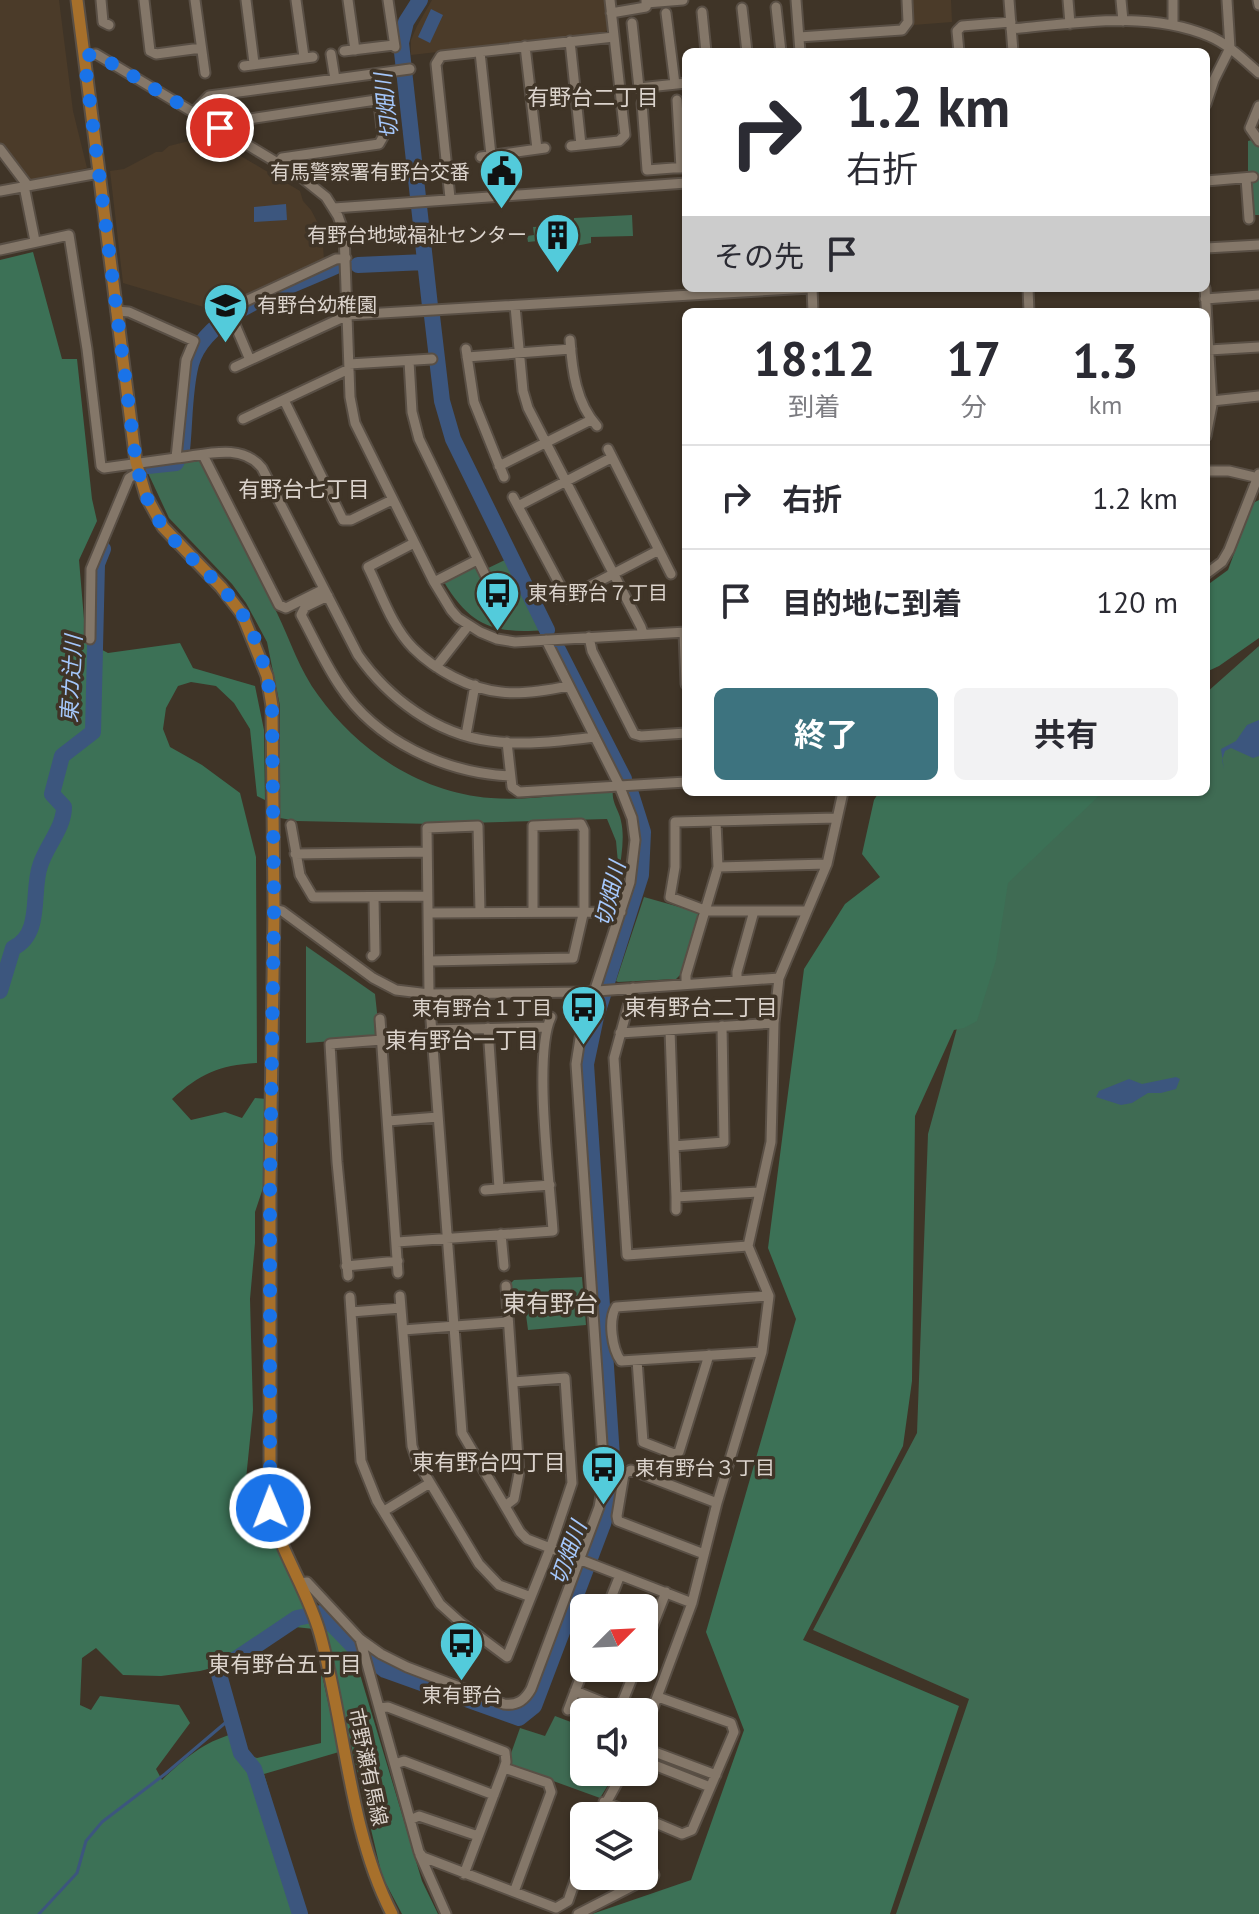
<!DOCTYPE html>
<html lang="ja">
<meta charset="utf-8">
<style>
:root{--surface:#fff;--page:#f2f2f3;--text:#2b2b33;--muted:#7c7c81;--line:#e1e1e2;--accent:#3d737f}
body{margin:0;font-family:"PT Sans","Noto Sans JP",sans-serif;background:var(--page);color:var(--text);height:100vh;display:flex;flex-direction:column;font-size:30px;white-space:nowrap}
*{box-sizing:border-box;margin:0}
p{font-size:26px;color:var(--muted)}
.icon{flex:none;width:44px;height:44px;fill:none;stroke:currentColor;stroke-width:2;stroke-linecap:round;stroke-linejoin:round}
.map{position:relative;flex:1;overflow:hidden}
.sheet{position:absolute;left:682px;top:308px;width:528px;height:488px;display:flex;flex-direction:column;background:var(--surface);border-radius:12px;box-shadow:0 2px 6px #0004}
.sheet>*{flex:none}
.top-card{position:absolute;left:682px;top:48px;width:528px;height:244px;border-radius:12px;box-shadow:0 2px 6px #0004;background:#fff;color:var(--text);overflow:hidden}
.needle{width:52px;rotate:66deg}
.fabs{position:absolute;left:570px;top:1594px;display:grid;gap:16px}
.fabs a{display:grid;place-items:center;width:88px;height:88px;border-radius:12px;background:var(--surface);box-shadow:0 2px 6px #0004;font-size:40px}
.pin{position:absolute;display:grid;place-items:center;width:68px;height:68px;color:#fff;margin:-34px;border:4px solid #fff;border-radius:50%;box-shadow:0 2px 8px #0007}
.me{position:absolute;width:88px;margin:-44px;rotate:359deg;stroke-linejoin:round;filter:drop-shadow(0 0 6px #0008)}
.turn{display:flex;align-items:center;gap:28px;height:168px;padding:0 32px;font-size:36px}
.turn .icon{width:104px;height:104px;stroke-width:2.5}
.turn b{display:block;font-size:56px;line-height:68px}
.then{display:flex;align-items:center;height:76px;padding:0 32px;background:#0003;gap:16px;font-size:30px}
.eta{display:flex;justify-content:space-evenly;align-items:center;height:136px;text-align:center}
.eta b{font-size:48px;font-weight:700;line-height:56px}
.primary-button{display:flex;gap:16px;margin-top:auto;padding:16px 32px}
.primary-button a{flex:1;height:92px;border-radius:12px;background:var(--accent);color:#fff;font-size:32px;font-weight:700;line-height:92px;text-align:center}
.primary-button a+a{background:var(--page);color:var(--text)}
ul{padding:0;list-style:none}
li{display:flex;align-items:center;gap:24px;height:104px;padding:0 32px;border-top:2px solid var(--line)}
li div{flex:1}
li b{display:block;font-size:30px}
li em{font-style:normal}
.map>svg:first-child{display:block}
.built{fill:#4b3b29}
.green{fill:#3f6b53}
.forest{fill:#3c7156}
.water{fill:#3c567e}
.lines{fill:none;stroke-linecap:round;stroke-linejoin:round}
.stream{stroke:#3c567e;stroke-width:3}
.river{stroke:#3c567e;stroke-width:16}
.minor-casing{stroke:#594f45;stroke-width:13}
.major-casing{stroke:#594f45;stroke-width:15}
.minor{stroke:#847769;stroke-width:9}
.major{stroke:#a7702b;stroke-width:11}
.route{stroke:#1a73e8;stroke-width:14;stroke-dasharray:0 25.2}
.labels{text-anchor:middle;stroke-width:7;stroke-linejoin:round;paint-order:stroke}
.poi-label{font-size:20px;fill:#dbd3cc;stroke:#3f3427;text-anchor:end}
.street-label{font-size:20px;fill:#dbd3cc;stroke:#3f3427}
.neighbourhood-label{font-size:22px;fill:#dbd3cc;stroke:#3f3427}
.water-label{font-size:22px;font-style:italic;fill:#a5c7fb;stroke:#3f3427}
.quarter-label{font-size:24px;fill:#dbd3cc;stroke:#3f3427}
</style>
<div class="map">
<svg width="1259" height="1914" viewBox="0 0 1259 1914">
<rect width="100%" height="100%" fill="#3f3427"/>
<path class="built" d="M 0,0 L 59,0 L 73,111 L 87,168 L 34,181 L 28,179 L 0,143 Z
M 432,0 L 605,0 L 609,29 L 604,33 L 411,55 L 411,40 L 417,26 Z
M 911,0 L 951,0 L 952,22 L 913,25 Z
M 189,141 L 212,144 L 239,155 L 300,191 L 303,201 L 311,210 L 322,231 L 324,260 L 217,311 L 123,283 L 110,171 L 124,169 L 156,152 L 162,152 L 169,146 Z"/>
<path class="green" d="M 1252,140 L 1259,146 L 1259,215 L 1252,215 L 1248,175 L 1248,141 Z
M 632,215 L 633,236 L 591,237 L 591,243 L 565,248 L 547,240 L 528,242 L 527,236 L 534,235 L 533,227 L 574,225 L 574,218 Z
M 199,461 C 211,477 219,497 228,515 C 244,548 261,580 277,613 C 290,640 300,671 318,695 C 358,751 421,793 491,798 C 530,801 575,793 613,790 C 611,802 619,810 621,821 C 625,838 621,857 619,874 L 616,841 L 607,819 L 433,824 L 297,821 L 280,818 L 280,706 L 267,642 L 246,603 L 232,584 L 169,518 L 148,473 L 147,466 Z
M 509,558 L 545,630 C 495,634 471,627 444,582 L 473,567 L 480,572 Z
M 1259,646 L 1259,1914 L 896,1914 L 969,1699 L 813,1630 L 917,1433 L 928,1134 L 998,879 L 1095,792 L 1206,792 L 1206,693 Z
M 644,897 L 697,912 L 700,918 L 683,972 L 676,979 L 618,982 L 616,981 Z
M 306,946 L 375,994 L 379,1031 L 373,1038 L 306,1043 Z
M 582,1277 L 586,1325 L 528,1330 L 526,1315 L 511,1315 L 508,1286 L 514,1280 Z
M 555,1716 L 584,1727 L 584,1772 L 616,1772 L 600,1798 L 512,1766 L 509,1759 L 520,1728 L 545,1736 Z"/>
<path class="forest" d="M 33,252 L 62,359 L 77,359 L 92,499 L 97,521 L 79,560 L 85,631 L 91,644 L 108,653 L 180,643 L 193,668 L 255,686 L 264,730 L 265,800 L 257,796 L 250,729 L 234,703 L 216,686 L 191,682 L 178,686 L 166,708 L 163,729 L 170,747 L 202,765 L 240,793 L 256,857 L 257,1063 C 219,1065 200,1074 172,1099 L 191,1120 L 225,1112 L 242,1118 L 255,1098 L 267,1099 L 265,1182 L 255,1212 L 255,1243 L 250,1299 L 253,1410 L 246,1479 L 262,1491 L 265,1525 L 306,1605 L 314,1629 L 295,1627 L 236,1662 L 200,1671 L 161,1676 L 123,1675 L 96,1648 L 82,1658 L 80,1705 L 91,1710 L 100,1696 L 179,1705 L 190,1723 L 156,1769 L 162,1780 C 184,1759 203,1742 233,1734 L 238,1751 L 257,1758 L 321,1743 L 321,1670 L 339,1752 L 264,1774 L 304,1914 L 0,1914 L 0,260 Z
M 1259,500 L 1259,638 L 1219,666 L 1206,672 L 1206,586 L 1228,570 L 1253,503 Z
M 879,792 L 1103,792 L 1008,883 L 996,960 L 977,1021 L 964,1028 L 954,1030 L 915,1116 L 912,1381 L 903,1446 L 803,1640 L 959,1706 L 890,1914 L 592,1914 L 691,1880 L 744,1730 L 706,1632 L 796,1319 L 768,1248 L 804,969 L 845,904 L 880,877 L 862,854 L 874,800 Z
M 321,1617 L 353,1651 L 422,1881 L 438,1914 L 402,1914 L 382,1876 Z"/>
<path class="water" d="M 431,9 L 443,15 L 430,43 L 418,37 Z
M 286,204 L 287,220 L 254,222 L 254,207 Z
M 1259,720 L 1259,756 L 1253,758 L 1231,748 L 1225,751 L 1222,760 L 1224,769 L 1221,749 L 1236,741 L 1247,725 Z
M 1176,1077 L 1180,1079 L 1176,1089 L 1161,1093 L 1148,1093 L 1132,1103 L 1121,1105 L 1096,1097 L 1099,1091 L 1129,1079 L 1142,1084 Z"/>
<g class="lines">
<path class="stream" d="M 39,1914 L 77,1873 L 86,1841 L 102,1822 L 165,1774 L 231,1718"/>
<path class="river" d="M 420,0 L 406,22 L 401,43 L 430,306
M 358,265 L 425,262
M 432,316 L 442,401 L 453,439 L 547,630
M 148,466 L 176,463 L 182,450 C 185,422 184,391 191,364 C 205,312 291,287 336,266
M 558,650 L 624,779
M 0,991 L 13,948 C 43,934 31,892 40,866 C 46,846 64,828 64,807 L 52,794 L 62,756 L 93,732 L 97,564 L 103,549
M 300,1914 L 254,1769 L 241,1753 L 218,1671 L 297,1618 L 321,1613 L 353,1646 L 385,1670 L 519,1718 L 534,1706 L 603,1524 L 608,1506 L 612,1457 L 586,1064 L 596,1017 L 641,875 L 643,832 L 631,794"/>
<defs>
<path id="minor" d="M 101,0 L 103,22 L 109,25
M 144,0 L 150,51 L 156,54 L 201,48
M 195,0 L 205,73
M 246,0 L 254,63
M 296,0 L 304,57
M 348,0 L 355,50
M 388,0 L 395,47
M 646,0 L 646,3 L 683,0
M 796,0 L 800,52
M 1009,0 L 1013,52
M 1068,0 L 1070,24
M 1121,0 L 1123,21
M 1173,0 L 1173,25
M 1258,0 L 1259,5
M 776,7 L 781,52
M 742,8 L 747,52
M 702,12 L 706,52
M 611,13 L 646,7 L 648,3
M 666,13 L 675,84
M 632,23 L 639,88 L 686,83
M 1011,29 C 1076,23 1147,10 1209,36 C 1228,44 1243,59 1259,73
M 799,37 L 902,30 L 908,22 L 907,0
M 570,41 L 581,145
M 525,46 L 537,149
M 344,51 L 394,45
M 480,52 L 491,155
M 959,52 L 957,31 L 962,26 L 1011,22
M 331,54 L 335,79
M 84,56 L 96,54 L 301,177 L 326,197 L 338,216 L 344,233 L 350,397 L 355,423 L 434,582 L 451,610 L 458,618 L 480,632 L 497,639 L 515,642 L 686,632
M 244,66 L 313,57
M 677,100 L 681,168
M 642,103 L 647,170 L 686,167
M 1206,104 L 1214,80 L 1230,48 L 1227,0
M 1259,106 L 1250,128 L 1259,141
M 193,113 L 209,96 L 410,69
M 220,128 L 229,122 L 376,100 L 379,104 L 383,137 L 379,144 L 282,158 L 278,163
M 571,146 L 619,141 L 625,135 L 610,0
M 0,149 L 28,186
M 481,157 L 545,148
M 1246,178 L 1249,219
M 1206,181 L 1253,177
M 24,186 L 35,241
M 0,191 L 99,173
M 450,198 L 436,64 L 441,56 L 614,37
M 334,208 L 686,183
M 1206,248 L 1259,245
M 0,250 L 69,235 L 87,349 L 101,466 L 104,468 L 176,458 L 186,360 L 194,341 L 129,312 L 116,311
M 812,288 L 813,312
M 1028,288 L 1029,312
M 1205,288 L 1212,405 L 1206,436
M 1205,299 L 1259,295
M 515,306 L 523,391 L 528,408 L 641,627 L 643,634
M 228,308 L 250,360
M 218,314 L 336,259 L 346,258
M 570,340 C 572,370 576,403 597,426
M 466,349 L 474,402 L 504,477
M 1209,350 L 1259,347
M 467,357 L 571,349
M 409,361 L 412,412 L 419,439 L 494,593
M 349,364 L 432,359
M 235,367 L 348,315 L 810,288
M 284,400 L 343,520 L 351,520 L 392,500
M 1212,401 L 1259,396
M 243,419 L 349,369
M 608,449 L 671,574
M 203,455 L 279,605 L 286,608 L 324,589
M 176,458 C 205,455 241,442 262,468 L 358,655 C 388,698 436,734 490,741 C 524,746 561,741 595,737
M 499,466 L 591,420
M 1206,471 L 1229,471 L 1259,478
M 513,497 L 567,598 L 659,550
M 518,506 L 611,458
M 414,543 L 368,567 C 381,593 392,627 413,648 C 435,670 470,689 501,692 C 522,695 549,690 569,686
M 1206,574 L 1222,562 L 1229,550 L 1259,474
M 434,582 L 477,560
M 328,596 L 305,607 L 301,615 C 314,639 325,664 340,686 C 376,741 445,773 510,776
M 684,632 L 686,684
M 589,637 L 592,651 L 634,734 L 641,736 L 686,733
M 90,639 L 91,569 L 129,478 L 139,472
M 436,667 L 468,626
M 466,735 L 475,685
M 507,742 L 512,787 L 519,792 L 686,782
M 291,825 L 300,875 L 313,897 L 427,896
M 295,854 L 427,852
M 718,867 L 827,864
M 274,909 L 282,911 L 373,978 L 396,990 L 429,994 L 583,992 L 779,978
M 807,911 L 707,911 L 670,897 L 675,867 L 675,822 L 837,818
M 480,912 L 478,826 L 427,828 L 429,994 L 462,1433 L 520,1532 L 527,1539 L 692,1603
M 430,913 L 621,912
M 372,956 L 375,953 L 374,898
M 430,961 L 573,958 L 584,910 L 584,830 L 581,824 L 533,826 L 533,912
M 737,981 L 737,972 L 754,911
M 686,984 L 686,975 L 718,867 L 716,822
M 633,988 L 614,1058 L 627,1255 L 748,1246
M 380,1019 L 398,1273
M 488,1028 L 499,1188
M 431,1030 L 546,1027
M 670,1030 L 674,1146 L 724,1142 L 722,1026
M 620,1033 L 774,1023
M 388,1121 L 438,1117
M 674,1146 L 676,1197 L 758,1192
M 485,1190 L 550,1185
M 676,1210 L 676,1197
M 501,1234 L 504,1266
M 397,1242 L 553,1231 C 550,1183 533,1055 551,1017
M 346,1266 L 398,1261
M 348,1276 L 337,1162 L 330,1044 L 382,1040
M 400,1296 L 412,1446 L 417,1461 L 479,1564 L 499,1585 L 531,1597
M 350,1297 L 361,1461 L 377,1501 L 440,1604 L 460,1622 L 507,1657 L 550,1549 L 572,1483 L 565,1378 L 513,1382
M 351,1312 L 401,1308
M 403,1330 L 508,1322
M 762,1352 L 621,1361 C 612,1349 608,1320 616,1307 L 769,1296
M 637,1360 L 643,1442 L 674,1454 L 679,1452 L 709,1355
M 505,1506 L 514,1499 L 519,1473 L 506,1286
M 384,1511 L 430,1483
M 704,1554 L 618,1521 L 617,1516 L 624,1474 L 631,1470 L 717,1503
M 301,1583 L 307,1582 L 360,1639 L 381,1654 L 407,1667 L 504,1704 C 517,1706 525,1700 531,1689 L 599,1507 L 603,1485 L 603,1459 L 576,1064 L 581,1032 L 630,882 L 635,840 L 632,818 L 619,785 L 546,640
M 607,1608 L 620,1575
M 360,1639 L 419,1852 L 423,1857 L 556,1908 L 568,1901 L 584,1855
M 644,1648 L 666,1592
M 575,1691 L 612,1706 L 622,1703 L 636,1668
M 379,1708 L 388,1707 L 505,1752 L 506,1762 L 504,1768
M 568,1710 L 584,1668
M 644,1732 L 692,1603 L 717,1503 L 762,1352 L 769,1296 L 748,1246 L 771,1142 L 774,1023 L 779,978 L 827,864 L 843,792
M 644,1748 L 716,1775
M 644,1761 L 710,1787
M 395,1764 L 404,1761 L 494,1795
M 604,1802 L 639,1816
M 599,1816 L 623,1772
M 644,1818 L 682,1834 L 692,1830 L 734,1732 L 731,1723 L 658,1697
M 410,1820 L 419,1816 L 478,1836
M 420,1855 L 446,1914
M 464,1874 L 504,1768 L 548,1783 L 551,1792 L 514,1892
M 578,1914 L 654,1875 L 650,1867 L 644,1865"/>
<path id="major" d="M 77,0 L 136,462 L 146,496 L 163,527 L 221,587 L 242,614 L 267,676 L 272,706 L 274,909 L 270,1184 L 270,1508 C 280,1552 308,1590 320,1634 C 345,1724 349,1831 392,1914"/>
</defs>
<use href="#minor" class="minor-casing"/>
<use href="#major" class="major-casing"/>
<use href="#minor" class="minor"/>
<use href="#major" class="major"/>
</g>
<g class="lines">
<path class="route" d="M 220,128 L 96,54 L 84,56 L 136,462 C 141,484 148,506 162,525 C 185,557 219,579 241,612 C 259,640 267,673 272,706 L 274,909 L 270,1184 L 270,1508"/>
</g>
<defs>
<symbol id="civic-pin" viewBox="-11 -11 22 30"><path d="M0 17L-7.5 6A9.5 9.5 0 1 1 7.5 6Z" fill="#53cbdb" stroke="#3f3427"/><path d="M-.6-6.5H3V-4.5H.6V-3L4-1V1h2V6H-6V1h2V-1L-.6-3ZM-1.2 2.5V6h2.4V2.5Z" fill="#111"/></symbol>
<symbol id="building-pin" viewBox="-11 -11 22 30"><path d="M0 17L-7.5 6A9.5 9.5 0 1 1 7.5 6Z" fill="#53cbdb" stroke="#3f3427"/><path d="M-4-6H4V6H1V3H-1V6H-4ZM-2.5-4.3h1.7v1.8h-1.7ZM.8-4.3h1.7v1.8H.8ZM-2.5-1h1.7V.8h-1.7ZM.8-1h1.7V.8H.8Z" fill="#111"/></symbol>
<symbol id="school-pin" viewBox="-11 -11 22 30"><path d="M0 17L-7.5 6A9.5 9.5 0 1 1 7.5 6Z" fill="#53cbdb" stroke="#3f3427"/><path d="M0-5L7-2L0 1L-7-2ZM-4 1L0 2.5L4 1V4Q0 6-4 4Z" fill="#111"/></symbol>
<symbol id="bus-pin" viewBox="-11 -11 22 30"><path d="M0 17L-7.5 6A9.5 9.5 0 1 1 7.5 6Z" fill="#53cbdb" stroke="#3f3427"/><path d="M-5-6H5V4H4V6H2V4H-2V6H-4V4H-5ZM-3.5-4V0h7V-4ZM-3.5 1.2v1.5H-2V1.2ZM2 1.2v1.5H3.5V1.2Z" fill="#111"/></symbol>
</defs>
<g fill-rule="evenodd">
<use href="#civic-pin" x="476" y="146" width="51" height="69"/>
<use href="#building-pin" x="532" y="210" width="51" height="69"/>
<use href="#school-pin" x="200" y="280" width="51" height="69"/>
<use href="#bus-pin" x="472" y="568" width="51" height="69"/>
<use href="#bus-pin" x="558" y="982" width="51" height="69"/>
<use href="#bus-pin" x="578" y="1442" width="51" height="69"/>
<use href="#bus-pin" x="436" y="1618" width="51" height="69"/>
</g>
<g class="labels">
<g class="poi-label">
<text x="470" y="179">有馬警察署有野台交番</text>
<text x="527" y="242">有野台地域福祉センター</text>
<text x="257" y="312" text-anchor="start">有野台幼稚園</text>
<text x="528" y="600" text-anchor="start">東有野台７丁目</text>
<text x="552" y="1015">東有野台１丁目</text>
<text x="635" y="1475" text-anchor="start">東有野台３丁目</text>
<text x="462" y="1702" text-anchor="middle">東有野台</text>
</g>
<g class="street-label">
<text transform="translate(368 1767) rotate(78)" y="7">市野瀬有馬線</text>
</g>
<g class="neighbourhood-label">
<text x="593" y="105">有野台二丁目</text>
<text x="304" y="497">有野台七丁目</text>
<text x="701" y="1015">東有野台二丁目</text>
<text x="462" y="1048">東有野台一丁目</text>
<text x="489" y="1470">東有野台四丁目</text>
<text x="285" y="1672">東有野台五丁目</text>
</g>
<g class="water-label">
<text transform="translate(386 106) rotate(-96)" y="8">切畑川</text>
<text transform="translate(71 679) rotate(-87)" y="8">東カ辻川</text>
<text transform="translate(610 894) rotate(-77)" y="8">切畑川</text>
<text transform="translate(568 1553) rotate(-70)" y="8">切畑川</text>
</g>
<g class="quarter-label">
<text x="550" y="1312">東有野台</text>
</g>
</g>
</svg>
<div class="fabs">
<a><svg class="needle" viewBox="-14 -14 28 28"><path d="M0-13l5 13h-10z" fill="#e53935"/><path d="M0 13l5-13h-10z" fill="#7c7c81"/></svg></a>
<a><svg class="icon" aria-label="sound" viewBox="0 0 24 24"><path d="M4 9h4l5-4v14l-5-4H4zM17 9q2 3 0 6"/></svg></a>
<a><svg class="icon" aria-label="layers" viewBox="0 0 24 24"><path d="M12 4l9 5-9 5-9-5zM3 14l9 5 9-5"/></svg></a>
</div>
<div class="pin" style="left:220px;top:128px;background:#d93025"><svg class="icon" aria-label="arrive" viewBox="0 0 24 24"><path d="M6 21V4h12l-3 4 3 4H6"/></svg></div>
<svg class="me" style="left:270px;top:1508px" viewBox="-20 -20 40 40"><circle r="17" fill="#1a73e8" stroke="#fff" stroke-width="3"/><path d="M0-11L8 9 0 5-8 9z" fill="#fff"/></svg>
<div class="top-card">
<div class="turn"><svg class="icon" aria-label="right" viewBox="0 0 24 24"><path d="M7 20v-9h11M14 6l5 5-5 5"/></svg><div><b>1.2 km</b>右折</div></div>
<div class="then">その先<svg class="icon" aria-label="arrive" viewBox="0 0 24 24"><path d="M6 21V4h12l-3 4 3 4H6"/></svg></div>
</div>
<section class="sheet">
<div class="eta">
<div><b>18:12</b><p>到着</p></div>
<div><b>17</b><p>分</p></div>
<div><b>1.3</b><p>km</p></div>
</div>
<ul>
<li><svg class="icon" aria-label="right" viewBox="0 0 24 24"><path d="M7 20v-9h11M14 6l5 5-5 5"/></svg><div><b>右折</b></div><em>1.2 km</em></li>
<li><svg class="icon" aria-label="arrive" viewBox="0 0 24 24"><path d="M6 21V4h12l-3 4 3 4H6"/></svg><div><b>目的地に到着</b></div><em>120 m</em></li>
</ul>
<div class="primary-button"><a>終了</a><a>共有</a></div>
</section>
</div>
